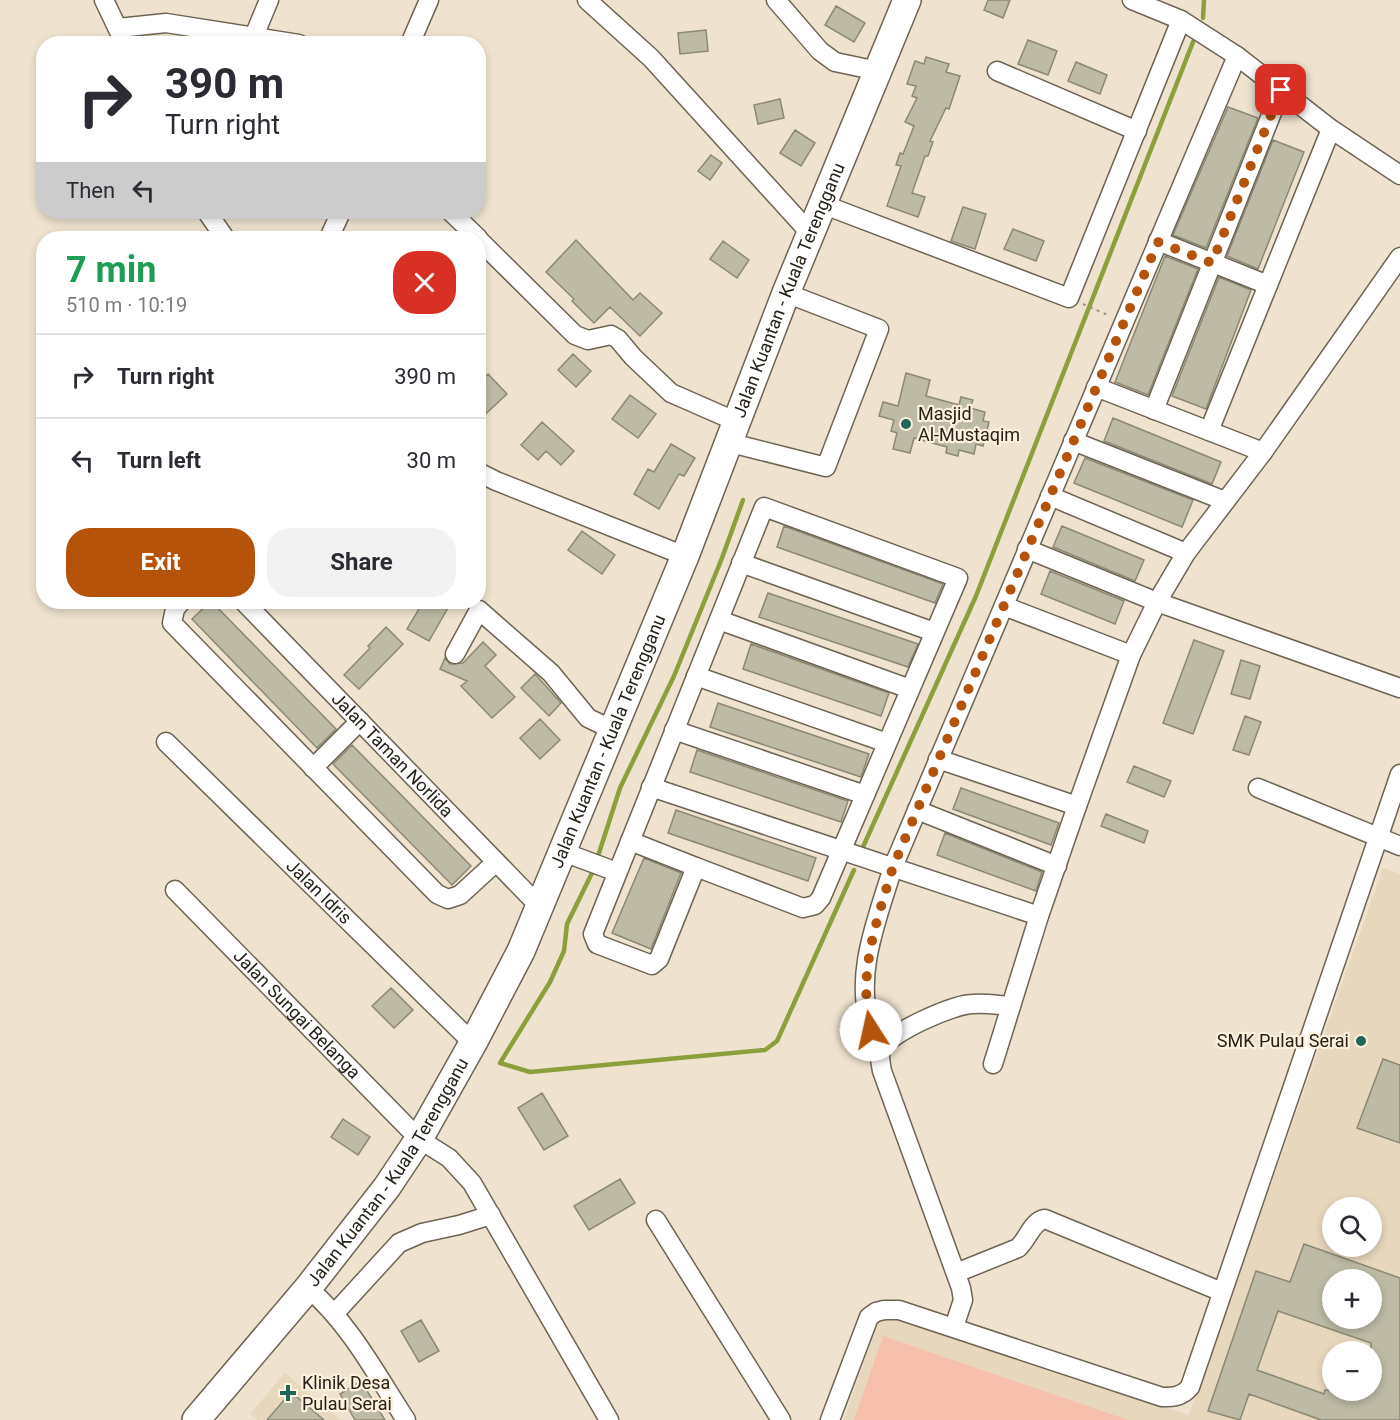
<!DOCTYPE html>
<meta charset="utf-8">
<style>
:root{--surface:#fff;--page:#f2f2f3;--text:#2b2b33;--muted:#7c7c81;--line:#e1e1e2;--accent:#b45309}
body{margin:0;font-family:Roboto,sans-serif;background:var(--page);color:var(--text);height:100vh;display:flex;flex-direction:column;font-size:22px;white-space:nowrap}
*{box-sizing:border-box;margin:0}
p{font-size:20px;color:var(--muted)}
.icon{flex:none;width:33px;height:33px;fill:none;stroke:currentColor;stroke-width:2;stroke-linecap:round;stroke-linejoin:round}
.map{position:relative;flex:1;overflow:hidden}
.panel{position:absolute;left:36px;top:231px;width:450px;height:378px;display:flex;flex-direction:column;background:var(--surface);border-radius:24px;box-shadow:0 3px 9px #0003}
.panel>*{flex:none}
.banner{position:absolute;left:36px;top:36px;width:450px;height:183px;border-radius:24px;box-shadow:0 3px 9px #0003;background:#fff;color:var(--text);overflow:hidden}
.buttons{position:absolute;left:1322px;top:1197px;display:grid;gap:12px}
.buttons a{display:grid;place-items:center;width:60px;height:60px;border-radius:50%;background:var(--surface);box-shadow:0 3px 9px #0003;font-size:30px}
.pin{position:absolute;display:grid;place-items:center;width:51px;height:51px;color:#fff;margin:-26px;border-radius:12px;box-shadow:0 3px 9px #0006}
.me{position:absolute;width:66px;margin:-33px;rotate:350deg;stroke-linejoin:round;filter:drop-shadow(0 0 4px #0008)}
.turn{display:flex;align-items:center;gap:21px;height:126px;padding:0 30px;font-size:27px}
.turn .icon{width:78px;height:78px;stroke-width:2.5}
.turn b{display:block;font-size:42px;line-height:51px}
.then{display:flex;align-items:center;height:57px;padding:0 30px;background:#0003;gap:12px;font-size:22px}
.round{display:grid;place-items:center;flex:none;width:63px;height:63px;border-radius:24px;background:var(--page)}
.overview{display:flex;align-items:center;justify-content:space-between;height:102px;padding:0 30px}
h1{font-size:36px;font-weight:700;line-height:45px;color:#1e9e55}
.cta{display:flex;gap:12px;margin-top:auto;padding:12px 30px}
.cta a{flex:1;height:69px;border-radius:24px;background:var(--accent);color:#fff;font-size:24px;font-weight:700;line-height:69px;text-align:center}
.cta a+a{background:var(--page);color:var(--text)}
ul{padding:0;list-style:none}
li{display:flex;align-items:center;gap:18px;height:84px;padding:0 30px;border-top:2px solid var(--line)}
li div{flex:1}
li b{display:block;font-size:22px}
li em{font-style:normal}
.map>svg:first-child{display:block}
.built{fill:#e7d7bd;fill-rule:evenodd}
.green{fill:#f7c0ac}
.lines{fill:none;stroke-linecap:round;stroke-linejoin:round}
.stream{stroke:#8c9f3d;stroke-width:4.5}
.building{fill:#bdbaa5;stroke:#8b8874;stroke-width:1.5;fill-rule:evenodd}
.minor-casing{stroke:#6f6453;stroke-width:21}
.highway-casing{stroke:#6f6453;stroke-width:30}
.path{stroke:#9c9384;stroke-width:2;stroke-dasharray:3 4.5;stroke-linecap:butt}
.minor{stroke:#fff;stroke-width:18}
.highway{stroke:#fff;stroke-width:27}
.route{stroke:#b45309;stroke-width:10;stroke-dasharray:0 18}
.poi-dot{fill:#216659;stroke:#fdf0dc;stroke-width:2}
.labels{text-anchor:middle;stroke-width:4.5;stroke-linejoin:round;paint-order:stroke}
.street-label{font-size:18px;fill:#26221a;stroke:#fdf0dc}
.poi-label{font-size:18px;fill:#26221a;stroke:#fdf0dc;text-anchor:start}
</style>
<div class="map">
<svg width="1400" height="1420" viewBox="0 0 1400 1420">
<rect width="100%" height="100%" fill="#efe3cf"/>
<path class="built" d="M 1383,868 L 1400,874 L 1400,1420 L 844,1420 L 880,1313 L 1189,1415 ZM 1332,1208 L 1371,1208 L 1371,1246 L 1332,1246 ZM 1332,1280 L 1371,1280 L 1371,1318 L 1332,1318 ZM 1332,1352 L 1371,1352 L 1371,1390 L 1332,1390 Z
M 285,1373 L 341,1420 L 258,1420 L 250,1414 Z"/>
<path class="green" d="M 883,1336 L 1128,1420 L 854,1420 Z"/>
<g class="lines">
<path class="stream" d="M 1203,18 L 1204,0
M 863,847 L 976,596 L 1193,42
M 598,856 L 620,788 L 674,676 L 722,558 L 743,500
M 592,873 L 567,924 L 564,951 L 550,982 L 500,1063 L 530,1072 L 765,1050 L 777,1041 L 854,870"/>
</g>
<path class="building" d="M 988,0 L 1010,0 L 1003,18 L 984,10 Z
M 836,6 L 865,23 L 854,42 L 825,25 Z
M 706,30 L 708,51 L 680,54 L 678,33 Z
M 1028,40 L 1057,51 L 1048,75 L 1018,64 Z
M 926,57 L 949,64 L 946,72 L 960,76 L 949,109 L 946,108 L 930,141 L 933,142 L 928,156 L 925,156 L 912,193 L 925,197 L 918,217 L 887,206 L 901,166 L 896,165 L 900,153 L 903,154 L 914,126 L 905,122 L 917,98 L 912,96 L 916,86 L 907,84 L 915,61 L 924,64 Z
M 1076,62 L 1107,75 L 1100,94 L 1068,81 Z
M 780,99 L 784,118 L 758,124 L 754,105 Z
M 1228,107 L 1258,118 L 1206,248 L 1173,235 Z
M 795,130 L 815,143 L 801,166 L 780,153 Z
M 1273,140 L 1304,152 L 1258,269 L 1227,256 Z
M 711,155 L 722,163 L 710,180 L 698,171 Z
M 963,207 L 986,214 L 975,249 L 951,241 Z
M 1013,229 L 1044,241 L 1036,261 L 1004,249 Z
M 576,240 L 633,300 L 640,293 L 662,313 L 640,336 L 610,307 L 594,323 L 572,301 L 574,299 L 546,272 Z
M 723,241 L 749,260 L 737,278 L 710,259 Z
M 1165,256 L 1198,269 L 1148,395 L 1115,382 Z
M 1219,277 L 1251,290 L 1206,409 L 1172,396 Z
M 573,354 L 591,371 L 576,387 L 558,370 Z
M 906,373 L 930,380 L 926,396 L 959,405 L 961,397 L 973,400 L 970,408 L 985,412 L 983,421 L 989,422 L 983,446 L 976,444 L 974,454 L 959,450 L 958,456 L 946,453 L 947,447 L 914,438 L 910,453 L 893,449 L 897,433 L 891,431 L 894,420 L 879,416 L 883,402 L 898,406 Z
M 488,374 L 507,394 L 478,421 L 478,383 Z
M 630,395 L 656,414 L 638,438 L 612,419 Z
M 1113,418 L 1221,462 L 1212,484 L 1104,441 Z
M 542,422 L 574,451 L 561,465 L 546,451 L 538,460 L 521,445 Z
M 671,444 L 695,458 L 684,476 L 679,474 L 659,509 L 634,494 L 648,469 L 654,472 Z
M 1085,458 L 1193,500 L 1182,527 L 1074,483 Z
M 784,526 L 943,584 L 935,603 L 777,547 Z
M 1062,526 L 1144,560 L 1135,581 L 1053,547 Z
M 582,531 L 615,555 L 602,574 L 568,550 Z
M 1050,571 L 1124,601 L 1115,624 L 1041,594 Z
M 768,593 L 918,644 L 908,667 L 759,617 Z
M 210,602 L 212,602 L 336,729 L 317,748 L 192,619 Z
M 423,602 L 441,602 L 449,606 L 429,641 L 407,629 Z
M 386,627 L 403,644 L 359,689 L 344,675 L 370,648 L 368,646 Z
M 1194,640 L 1224,651 L 1193,734 L 1163,723 Z
M 483,642 L 496,655 L 485,666 L 515,697 L 492,718 L 461,686 L 467,681 L 440,669 L 445,658 L 450,664 L 463,663 Z
M 751,644 L 889,693 L 881,716 L 743,669 Z
M 1241,660 L 1260,666 L 1250,699 L 1231,694 Z
M 535,674 L 561,703 L 549,716 L 521,688 Z
M 718,703 L 869,754 L 861,777 L 710,727 Z
M 1245,716 L 1261,722 L 1249,755 L 1233,750 Z
M 540,719 L 560,740 L 540,759 L 520,738 Z
M 352,745 L 471,866 L 452,885 L 333,764 Z
M 697,750 L 848,801 L 841,822 L 690,772 Z
M 1134,766 L 1171,781 L 1164,797 L 1127,782 Z
M 961,788 L 1059,823 L 1051,845 L 953,809 Z
M 676,810 L 816,858 L 808,881 L 668,833 Z
M 1106,814 L 1148,831 L 1144,843 L 1101,826 Z
M 945,833 L 1042,872 L 1036,891 L 937,855 Z
M 644,858 L 681,873 L 651,949 L 612,933 Z
M 391,988 L 413,1010 L 394,1028 L 372,1006 Z
M 1383,1059 L 1400,1065 L 1400,1143 L 1357,1128 Z
M 542,1093 L 568,1136 L 544,1150 L 518,1108 Z
M 343,1119 L 370,1137 L 358,1155 L 331,1137 Z
M 620,1179 L 635,1203 L 589,1230 L 574,1206 Z
M 1304,1244 L 1400,1278 L 1400,1420 L 1321,1420 L 1249,1394 L 1240,1420 L 1208,1411 L 1256,1271 L 1290,1282 ZM 1332,1280 L 1371,1280 L 1371,1318 L 1332,1318 ZM 1278,1311 L 1371,1343 L 1371,1390 L 1325,1390 L 1324,1394 L 1257,1370 Z
M 421,1320 L 439,1351 L 419,1362 L 401,1331 Z
M 361,1381 L 385,1420 L 355,1420 L 340,1394 Z
M 291,1392 L 324,1420 L 267,1420 Z"/>
<g class="lines">
<defs>
<g id="minor">
<path d="M 104,0 L 125,44"/>
<path d="M 587,0 L 651,58 L 810,233"/>
<path d="M 776,0 L 820,51 L 835,62 L 878,71"/>
<path d="M 1132,0 L 1181,20 L 1237,56 L 1331,129 L 1400,175"/>
<path d="M 118,28 L 166,23 L 299,44"/>
<path d="M 254,36 L 269,0"/>
<path d="M 410,44 L 429,0"/>
<path d="M 997,71 L 1137,131"/>
<path d="M 822,204 L 1069,298 L 1181,20"/>
<path d="M 207,212 L 225,238"/>
<path d="M 451,212 L 478,238"/>
<path d="M 329,238 L 341,212"/>
<path d="M 478,239 L 575,335 L 588,340 L 611,335 L 618,339 L 633,357 L 671,393 L 735,421"/>
<path d="M 1158,241 L 1268,285"/>
<path d="M 1096,387 L 1263,452"/>
<path d="M 1154,410 L 1281,90"/>
<path d="M 1209,431 L 1331,129"/>
<path d="M 1073,441 L 1225,501"/>
<path d="M 727,442 L 826,467 L 879,329 L 786,293"/>
<path d="M 478,472 L 496,481 L 685,556"/>
<path d="M 1050,496 L 1186,553"/>
<path d="M 764,507 L 958,578 L 821,898 L 815,905 L 803,908 L 696,867 L 659,959 L 652,965 L 597,944 L 593,934 Z"/>
<path d="M 1027,549 L 1157,602 L 1400,688"/>
<path d="M 741,563 L 934,632"/>
<path d="M 181,602 L 175,609 L 172,623 L 437,894 L 448,899 L 460,895 L 496,862"/>
<path id="s1" d="M 244,602 L 540,907"/>
<path d="M 1004,606 L 1131,655"/>
<path d="M 719,620 L 910,689"/>
<path d="M 455,654 L 479,610 L 551,673 L 588,718 L 613,730"/>
<path d="M 696,676 L 887,743"/>
<path d="M 674,730 L 865,795"/>
<path id="s2" d="M 166,742 L 473,1043"/>
<path d="M 938,759 L 1077,806"/>
<path d="M 313,768 L 360,721"/>
<path d="M 651,787 L 1039,916"/>
<path d="M 1258,788 L 1400,846"/>
<path d="M 917,810 L 1057,866"/>
<path d="M 630,841 L 696,867"/>
<path d="M 563,852 L 617,872"/>
<path id="s3" d="M 175,890 L 419,1139 L 449,1158 L 472,1183 L 609,1420"/>
<path d="M 882,1048 C 878,1041 873,1034 871,1027 C 853,975 878,917 893,867 L 1237,56"/>
<path d="M 993,1064 L 1039,916 L 1077,806 L 1131,655 L 1157,602 L 1186,553 L 1263,452 L 1400,257"/>
<path d="M 656,1220 L 781,1420"/>
<path d="M 956,1273 L 1018,1248 C 1028,1239 1032,1221 1045,1219 L 1222,1292"/>
<path d="M 308,1288 C 350,1324 376,1374 406,1420"/>
<path d="M 335,1313 L 399,1243 L 422,1233 L 459,1225 L 491,1215"/>
<path d="M 954,1327 L 963,1300 L 961,1288 L 882,1071 C 881,1064 878,1054 882,1048 C 891,1032 954,1004 973,1004 C 985,1003 998,1005 1011,1006"/>
<path d="M 830,1420 L 869,1317 L 876,1312 L 884,1310 L 899,1310 L 1162,1397 C 1173,1397 1182,1397 1190,1387 L 1400,774"/>
</g>
<g id="highway">
<path id="s4" d="M 196,1420 L 308,1288 L 387,1187 L 419,1139 L 473,1043 L 521,951 L 685,556 L 786,293 L 907,0"/>
</g>
</defs>
<use href="#minor" class="minor-casing"/>
<use href="#highway" class="highway-casing"/>
<path class="path" d="M 1083,304 L 1110,316"/>
<use href="#minor" class="minor"/>
<use href="#highway" class="highway"/>
</g>
<g class="lines">
<path class="route" d="M 871,1030 C 857,973 877,921 893,867 L 1158,242 L 1212,263 L 1281,90"/>
</g>
<g class="poi-dot">
<circle cx="906" cy="424" r="6"/>
<circle cx="1361" cy="1041" r="6"/>
<path d="M285 1384h6v6h6v6h-6v6h-6v-6h-6v-6h6z"/>
</g>
<g class="labels">
<g class="street-label">
<text dy="6" stroke="none"><textPath href="#s4" startOffset="1286">Jalan Kuantan - Kuala Terengganu</textPath></text>
<text dy="6" stroke="none"><textPath href="#s4" startOffset="800">Jalan Kuantan - Kuala Terengganu</textPath></text>
<text dy="6" stroke="none"><textPath href="#s1" startOffset="213">Jalan Taman Norlida</textPath></text>
<text dy="6" stroke="none"><textPath href="#s2" startOffset="214">Jalan Idris</textPath></text>
<text dy="6" stroke="none"><textPath href="#s3" startOffset="174">Jalan Sungai Belanga</textPath></text>
<text dy="6" stroke="none"><textPath href="#s4" startOffset="314">Jalan Kuantan - Kuala Terengganu</textPath></text>
</g>
<g class="poi-label">
<text x="918" y="420">Masjid<tspan x="918" dy="21">Al-Mustaqim</tspan></text>
<text x="1349" y="1047" text-anchor="end">SMK Pulau Serai</text>
<text x="302" y="1389">Klinik Desa<tspan x="302" dy="21">Pulau Serai</tspan></text>
</g>
</g>
</svg>
<div class="buttons">
<a><svg class="icon" aria-label="search" viewBox="0 0 24 24"><circle cx="10" cy="10" r="6"/><path d="M15 15l6 6"/></svg></a>
<a>+</a>
<a>−</a>
</div>
<div class="pin" style="left:1281px;top:90px;background:#d93025"><svg class="icon" aria-label="arrive" viewBox="0 0 24 24"><path d="M6 21V4h12l-3 4 3 4H6"/></svg></div>
<svg class="me" style="left:871px;top:1030px" viewBox="-20 -20 40 40"><circle r="19" fill="#fff"/><path d="M0-13L10 11 0 6-10 11z" fill="#b45309"/></svg>
<div class="banner">
<div class="turn"><svg class="icon" aria-label="right" viewBox="0 0 24 24"><path d="M7 20v-9h11M14 6l5 5-5 5"/></svg><div><b>390 m</b>Turn right</div></div>
<div class="then">Then<svg class="icon" aria-label="left" viewBox="0 0 24 24"><path d="M17 20v-9H6M10 6l-5 5 5 5"/></svg></div>
</div>
<section class="panel">
<div class="overview"><div><h1>7 min</h1><p>510 m · 10:19</p></div><a class="round" style="background:#d93025;color:#fff"><svg class="icon" aria-label="close" viewBox="0 0 24 24"><path d="M6 6l12 12M18 6L6 18"/></svg></a></div>
<ul>
<li><svg class="icon" aria-label="right" viewBox="0 0 24 24"><path d="M7 20v-9h11M14 6l5 5-5 5"/></svg><div><b>Turn right</b></div><em>390 m</em></li>
<li><svg class="icon" aria-label="left" viewBox="0 0 24 24"><path d="M17 20v-9H6M10 6l-5 5 5 5"/></svg><div><b>Turn left</b></div><em>30 m</em></li>
</ul>
<div class="cta"><a>Exit</a><a>Share</a></div>
</section>
</div>
